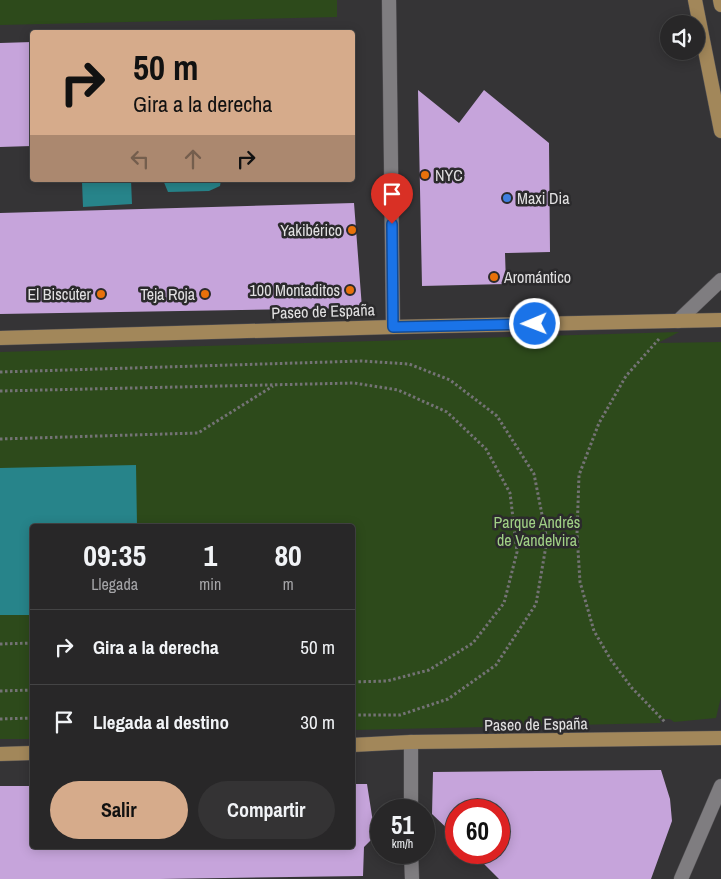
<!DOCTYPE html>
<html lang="es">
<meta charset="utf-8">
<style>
:root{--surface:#282728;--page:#343334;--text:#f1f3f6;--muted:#a5a5a8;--line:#444445;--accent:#d6ab8b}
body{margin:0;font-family:"Archivo Narrow",sans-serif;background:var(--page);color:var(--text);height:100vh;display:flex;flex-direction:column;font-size:19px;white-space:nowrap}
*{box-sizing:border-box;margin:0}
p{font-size:16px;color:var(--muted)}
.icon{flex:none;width:28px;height:28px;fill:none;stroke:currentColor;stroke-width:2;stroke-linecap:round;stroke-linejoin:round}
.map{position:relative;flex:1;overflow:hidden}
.details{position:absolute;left:30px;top:524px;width:325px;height:325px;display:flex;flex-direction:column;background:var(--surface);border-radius:5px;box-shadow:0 2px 12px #0003,0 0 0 1px var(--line)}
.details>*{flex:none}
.hud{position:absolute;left:30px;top:30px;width:325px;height:152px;border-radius:5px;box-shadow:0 2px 12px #0003,0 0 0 1px var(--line);background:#d6ab8b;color:#111;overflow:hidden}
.tools{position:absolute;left:660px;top:15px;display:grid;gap:10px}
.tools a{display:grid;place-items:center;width:45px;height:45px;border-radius:50%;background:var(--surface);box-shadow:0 2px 12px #0003,0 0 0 1px var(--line);font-size:25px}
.speed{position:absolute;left:370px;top:799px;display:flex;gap:10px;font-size:25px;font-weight:700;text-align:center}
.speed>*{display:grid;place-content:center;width:65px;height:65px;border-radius:50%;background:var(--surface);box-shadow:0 2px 12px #0003,0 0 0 1px var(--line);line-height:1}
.speed small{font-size:12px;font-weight:400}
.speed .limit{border:8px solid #d22;background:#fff;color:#111}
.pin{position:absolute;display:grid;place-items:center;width:42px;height:42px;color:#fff;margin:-51px -21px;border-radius:50% 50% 50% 0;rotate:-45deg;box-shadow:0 0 5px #0007}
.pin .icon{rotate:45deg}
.me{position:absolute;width:55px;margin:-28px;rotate:269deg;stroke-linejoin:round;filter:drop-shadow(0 0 4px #0008)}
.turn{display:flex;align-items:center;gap:18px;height:105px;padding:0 20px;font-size:22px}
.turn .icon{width:65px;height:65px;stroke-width:2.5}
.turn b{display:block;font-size:35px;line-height:42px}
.lanes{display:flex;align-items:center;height:48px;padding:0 20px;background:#0003;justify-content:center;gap:25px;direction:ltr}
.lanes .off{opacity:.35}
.eta{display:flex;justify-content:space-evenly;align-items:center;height:85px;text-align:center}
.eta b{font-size:30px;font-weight:700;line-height:35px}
.action{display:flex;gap:10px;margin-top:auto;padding:10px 20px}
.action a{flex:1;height:58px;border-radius:30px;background:var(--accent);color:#111;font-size:20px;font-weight:700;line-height:58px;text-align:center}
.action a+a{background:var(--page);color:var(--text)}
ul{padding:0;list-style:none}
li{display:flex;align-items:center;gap:15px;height:75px;padding:0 20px;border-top:1px solid var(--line)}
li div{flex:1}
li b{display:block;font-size:19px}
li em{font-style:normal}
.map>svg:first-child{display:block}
.green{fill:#2d4a1b}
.water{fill:#27848a}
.building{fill:#c6a4db}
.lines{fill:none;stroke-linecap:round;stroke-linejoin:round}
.minor-casing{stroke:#545255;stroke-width:15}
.tertiary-casing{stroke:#545255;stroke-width:15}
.primary-casing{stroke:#545255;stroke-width:15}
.path{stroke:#747375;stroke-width:3;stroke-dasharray:2.5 2.5;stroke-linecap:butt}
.minor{stroke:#7f7d80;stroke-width:14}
.tertiary{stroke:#7f7d80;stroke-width:14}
.primary{stroke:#a2875a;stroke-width:14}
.route-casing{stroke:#114b97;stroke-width:12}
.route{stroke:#1a73e8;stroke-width:9}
.food-dot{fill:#e8710a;stroke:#2b2a2c;stroke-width:2}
.shop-dot{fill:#3f7fe0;stroke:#2b2a2c;stroke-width:2}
.labels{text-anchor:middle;stroke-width:5;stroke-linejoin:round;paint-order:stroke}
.poi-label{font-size:16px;fill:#e1e0e1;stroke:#2b2a2c;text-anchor:end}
.street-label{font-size:16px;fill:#e1e0e1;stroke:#2b2a2c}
.park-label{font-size:16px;fill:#a1d186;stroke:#2b2a2c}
</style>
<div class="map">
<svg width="721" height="879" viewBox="0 0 721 879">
<rect width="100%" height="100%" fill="#353436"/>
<path class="green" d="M 0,0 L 337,0 L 337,17 L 0,25 Z
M 679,332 L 658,343 L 721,342 L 721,697 L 716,718 L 674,722 L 670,719 L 659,719 L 661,723 L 353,730 L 352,526 L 32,526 L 32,739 L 0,739 L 0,352 Z"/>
<path class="water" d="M 131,180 L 132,204 L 83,207 L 82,182 Z
M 163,180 L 221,180 L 220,186 L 209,191 L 168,192 Z
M 136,465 L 137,526 L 32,526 L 32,615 L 0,615 L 0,468 Z"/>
<path class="building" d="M 32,42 L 32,146 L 0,147 L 0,43 Z
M 418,90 L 459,123 L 484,90 L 549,143 L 550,252 L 505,253 L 506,284 L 422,286 Z
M 354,203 L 362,308 L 0,314 L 0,213 Z
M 661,770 L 670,799 L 672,821 L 651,879 L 499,879 L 472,852 L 499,852 L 499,810 L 456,810 L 456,837 L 432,814 L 433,772 Z
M 352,784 L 367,784 L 372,816 L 376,829 L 371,840 L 364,847 L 363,876 L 160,879 L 0,879 L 0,786 L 32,786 L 32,846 L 352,846 Z"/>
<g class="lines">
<defs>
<path id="minor" d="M 389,0 L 393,327
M 678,321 L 721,280
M 411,742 L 411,810
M 411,852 L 412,879"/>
<path id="tertiary" d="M 681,879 L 721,786"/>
<path id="primary" d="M 695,0 L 721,131
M 720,0 L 721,5
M 0,338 L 393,327 L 721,320
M 352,745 L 411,742 L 721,738
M 0,754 L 32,753"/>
</defs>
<use href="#minor" class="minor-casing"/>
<use href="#tertiary" class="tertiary-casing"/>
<use href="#primary" class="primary-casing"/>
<path class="path" d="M 659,339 L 626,376 L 599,423 L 579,475 L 577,534 L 580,582 L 594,631 L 611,660 L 632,688 L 665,722
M 0,372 L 362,361 L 409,364 L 450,380 L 497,416 L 534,474 L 547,540 L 536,604 L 496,665 L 448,699 L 400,715 L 352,715
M 0,391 L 354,383 L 398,390 L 447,412 L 486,449 L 510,493 L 517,552 L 504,603 L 473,643 L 429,670 L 387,681 L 352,682
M 0,439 L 198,433 L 273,386
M 0,644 L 32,643
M 0,691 L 32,690
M 0,719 L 32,718"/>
<use href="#minor" class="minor"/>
<use href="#tertiary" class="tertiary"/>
<use href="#primary" class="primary"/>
</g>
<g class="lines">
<defs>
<path id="route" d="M 392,224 L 393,327 L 535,324"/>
</defs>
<use href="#route" class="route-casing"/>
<use href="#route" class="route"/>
</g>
<g class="food-dot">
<circle cx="425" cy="175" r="5"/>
<circle cx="352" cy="230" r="5"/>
<circle cx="494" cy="277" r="5"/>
<circle cx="350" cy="290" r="5"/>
<circle cx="101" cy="294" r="5"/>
<circle cx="205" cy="294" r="5"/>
</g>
<circle class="shop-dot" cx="507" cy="198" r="5"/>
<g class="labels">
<g class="poi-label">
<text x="435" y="181" text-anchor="start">NYC</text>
<text x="517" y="204" text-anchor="start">Maxi Dia</text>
<text x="342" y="236">Yakibérico</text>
<text x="504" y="283" text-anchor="start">Aromántico</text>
<text x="340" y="296">100 Montaditos</text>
<text x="91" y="300">El Biscúter</text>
<text x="195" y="300">Teja Roja</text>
</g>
<g class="street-label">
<text transform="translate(323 311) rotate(-2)" y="6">Paseo de España</text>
<text transform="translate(536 724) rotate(-1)" y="6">Paseo de España</text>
</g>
<g class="park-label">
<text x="537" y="528">Parque Andrés<tspan x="537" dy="18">de Vandelvira</tspan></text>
</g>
</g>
</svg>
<div class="tools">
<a><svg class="icon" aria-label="sound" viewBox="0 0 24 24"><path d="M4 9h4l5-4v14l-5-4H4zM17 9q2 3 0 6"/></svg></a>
</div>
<div class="speed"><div>51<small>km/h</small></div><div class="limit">60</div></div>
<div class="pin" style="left:392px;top:224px;background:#d93025"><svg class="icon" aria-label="arrive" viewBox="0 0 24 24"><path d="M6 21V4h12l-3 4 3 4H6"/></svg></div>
<svg class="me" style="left:535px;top:324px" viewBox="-20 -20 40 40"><circle r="17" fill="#1a73e8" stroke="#fff" stroke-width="3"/><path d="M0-11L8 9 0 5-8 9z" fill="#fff"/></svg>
<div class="hud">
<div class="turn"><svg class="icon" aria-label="right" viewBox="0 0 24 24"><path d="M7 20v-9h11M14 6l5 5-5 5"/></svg><div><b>50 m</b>Gira a la derecha</div></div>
<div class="lanes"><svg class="icon off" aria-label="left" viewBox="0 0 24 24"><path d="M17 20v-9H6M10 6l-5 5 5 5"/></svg><svg class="icon off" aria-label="ahead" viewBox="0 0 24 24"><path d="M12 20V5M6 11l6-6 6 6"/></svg><svg class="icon" aria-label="right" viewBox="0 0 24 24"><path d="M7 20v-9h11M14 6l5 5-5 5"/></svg></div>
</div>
<section class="details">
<div class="eta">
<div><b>09:35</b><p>Llegada</p></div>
<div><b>1</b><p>min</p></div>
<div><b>80</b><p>m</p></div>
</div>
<ul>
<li><svg class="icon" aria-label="right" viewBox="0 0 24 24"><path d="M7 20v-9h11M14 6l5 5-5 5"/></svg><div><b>Gira a la derecha</b></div><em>50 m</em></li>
<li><svg class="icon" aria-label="arrive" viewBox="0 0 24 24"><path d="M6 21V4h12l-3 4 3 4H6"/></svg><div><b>Llegada al destino</b></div><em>30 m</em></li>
</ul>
<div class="action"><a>Salir</a><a>Compartir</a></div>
</section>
</div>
